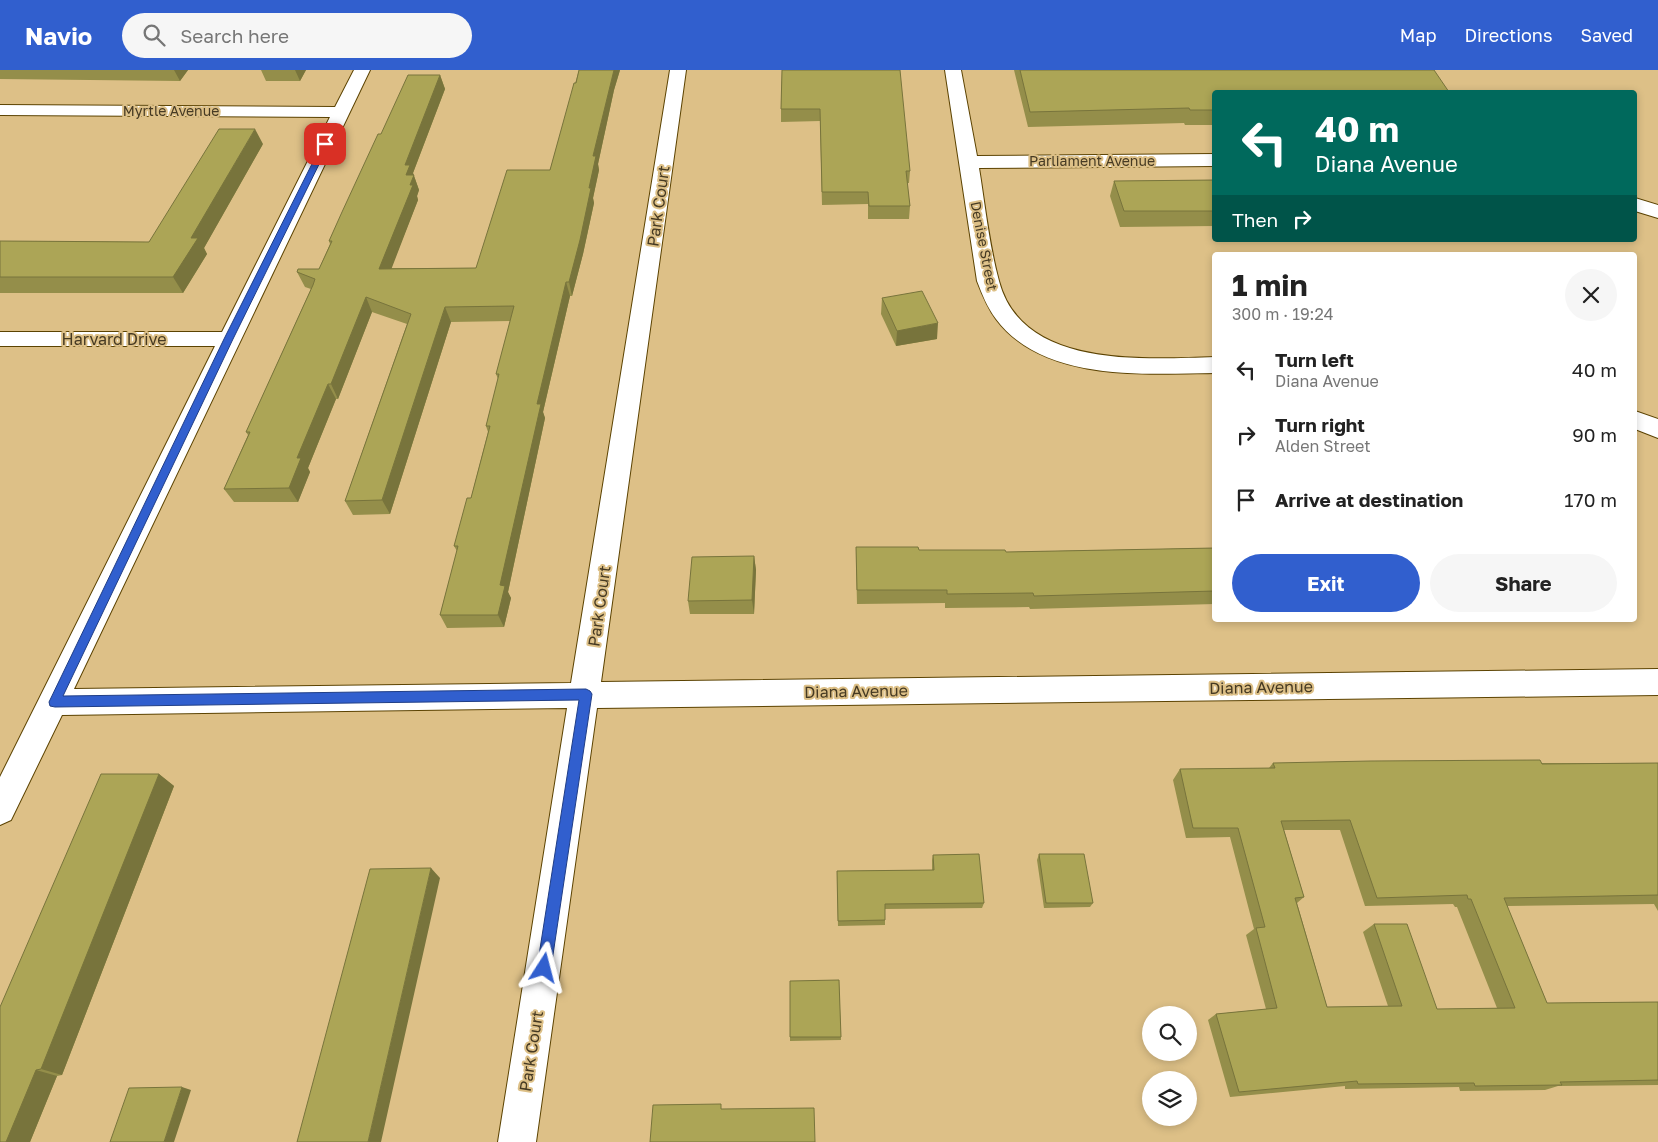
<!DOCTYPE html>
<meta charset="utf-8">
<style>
:root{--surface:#fff;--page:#f6f6f6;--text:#222;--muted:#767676;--accent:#315fce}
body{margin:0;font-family:"Golos Text",sans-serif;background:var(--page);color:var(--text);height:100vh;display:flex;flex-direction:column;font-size:19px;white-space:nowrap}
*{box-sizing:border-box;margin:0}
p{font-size:16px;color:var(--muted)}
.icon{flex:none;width:28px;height:28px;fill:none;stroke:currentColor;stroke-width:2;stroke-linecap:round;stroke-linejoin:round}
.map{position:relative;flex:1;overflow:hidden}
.details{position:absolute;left:1212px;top:182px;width:425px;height:370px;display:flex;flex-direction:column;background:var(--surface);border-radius:5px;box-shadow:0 2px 8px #0003}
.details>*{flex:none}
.top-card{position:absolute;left:1212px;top:20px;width:425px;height:152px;border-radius:5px;box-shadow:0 2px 8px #0003;background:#00695c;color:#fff;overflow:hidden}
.buttons{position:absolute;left:1142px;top:936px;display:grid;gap:10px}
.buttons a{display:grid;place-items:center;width:55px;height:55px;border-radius:50%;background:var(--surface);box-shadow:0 2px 8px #0003;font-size:25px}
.pin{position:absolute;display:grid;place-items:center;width:42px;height:42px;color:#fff;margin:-21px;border-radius:10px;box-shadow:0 2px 8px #0006}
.me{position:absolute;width:55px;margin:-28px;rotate:9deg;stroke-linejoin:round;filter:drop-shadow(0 0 4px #0008)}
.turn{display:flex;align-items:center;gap:18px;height:105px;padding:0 20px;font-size:22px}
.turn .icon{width:65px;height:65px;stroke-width:2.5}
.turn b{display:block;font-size:35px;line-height:42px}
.then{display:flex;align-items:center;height:48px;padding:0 20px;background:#0003;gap:10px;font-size:19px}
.round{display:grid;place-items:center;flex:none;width:52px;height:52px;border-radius:26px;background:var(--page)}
.headline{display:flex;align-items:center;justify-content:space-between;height:85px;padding:0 20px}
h1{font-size:30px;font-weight:700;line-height:38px}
.cta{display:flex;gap:10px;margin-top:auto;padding:10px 20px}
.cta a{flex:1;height:58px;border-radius:30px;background:var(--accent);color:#fff;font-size:20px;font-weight:700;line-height:58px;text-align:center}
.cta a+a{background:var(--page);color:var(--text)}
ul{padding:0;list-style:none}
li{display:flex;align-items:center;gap:15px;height:65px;padding:0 20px}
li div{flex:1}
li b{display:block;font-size:19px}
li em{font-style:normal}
header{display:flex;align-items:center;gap:30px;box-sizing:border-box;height:70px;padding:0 25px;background:var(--accent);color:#fff}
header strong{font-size:24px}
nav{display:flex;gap:28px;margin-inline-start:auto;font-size:18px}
.search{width:350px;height:45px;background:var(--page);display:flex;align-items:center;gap:12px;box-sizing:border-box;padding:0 18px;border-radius:28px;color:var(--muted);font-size:19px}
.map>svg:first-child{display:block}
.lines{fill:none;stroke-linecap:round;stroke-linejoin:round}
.minor-casing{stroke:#5c4302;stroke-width:2}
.minor{fill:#fff;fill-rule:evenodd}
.wall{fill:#948e4a;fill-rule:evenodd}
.shaded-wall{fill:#78743c}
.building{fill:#aca556;stroke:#78743c;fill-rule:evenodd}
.route{fill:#315fce;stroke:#203e86}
.labels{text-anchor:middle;stroke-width:4;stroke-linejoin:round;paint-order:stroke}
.far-street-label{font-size:14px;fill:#463a23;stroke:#ddc087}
.street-label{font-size:16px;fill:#463a23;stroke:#ddc087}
</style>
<header>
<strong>Navio</strong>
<div class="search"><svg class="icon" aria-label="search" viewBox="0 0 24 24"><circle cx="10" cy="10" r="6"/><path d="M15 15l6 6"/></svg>Search here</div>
<nav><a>Map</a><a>Directions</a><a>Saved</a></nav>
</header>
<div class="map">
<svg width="1658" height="1072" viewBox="0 0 1658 1072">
<rect width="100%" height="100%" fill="#ddc087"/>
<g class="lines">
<defs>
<path id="minor" d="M 354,0 L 370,0 L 74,619 L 571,613 L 670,0 L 686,0 L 601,612 L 1658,599 L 1658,625 L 597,638 L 536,1072 L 498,1072 L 567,638 L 62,645 L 11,750 L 0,755 L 0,707 L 215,276 L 0,276 L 0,262 L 222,262 L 330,47 L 0,45 L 0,35 L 335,37 Z
M 945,0 L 961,0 L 977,86 L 1215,84 L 1215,96 L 979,98 C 985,134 989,175 999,211 C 1022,299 1144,289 1215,287 L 1215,303 C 1145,304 1043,312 996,249 C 987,237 982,224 977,211 Z
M 1635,128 L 1658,135 L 1658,148 L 1635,141 Z
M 1635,341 L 1658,349 L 1658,368 L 1635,359 Z"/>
</defs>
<use href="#minor" class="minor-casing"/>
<use href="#minor" class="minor"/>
</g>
<path class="wall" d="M 0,0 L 188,0 L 180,11 L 0,9 Z
M 261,0 L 306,0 L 300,11 L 266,11 Z
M 579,0 L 620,0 L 614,20 L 598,94 L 599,100 L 593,128 L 594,133 L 583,184 L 572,226 L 570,226 L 543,342 L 545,348 L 508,522 L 511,528 L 504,557 L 447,558 L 440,545 L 457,481 L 454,476 L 471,428 L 488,362 L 486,356 L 498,309 L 496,304 L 511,251 L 451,252 L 390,444 L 353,445 L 345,431 L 407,254 L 372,242 L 338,329 L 336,329 L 308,398 L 310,402 L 298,432 L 234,432 L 224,419 L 248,365 L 246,362 L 311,219 L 305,217 L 297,202 L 319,199 L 330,174 L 329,171 L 381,64 L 440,5 L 445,19 L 413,103 L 419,120 L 417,126 L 418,130 L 391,198 L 476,198 L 550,100 Z
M 782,0 L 910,101 L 909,113 L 907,113 L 910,136 L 909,149 L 868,149 L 868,134 L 822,135 L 820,51 L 781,52 L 781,39 Z
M 1014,0 L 1434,0 L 1215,22 L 1215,55 L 1185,55 L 1184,53 L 1028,57 Z
M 263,74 L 204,178 L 207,184 L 183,223 L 0,223 L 0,171 L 149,172 Z
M 1215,110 L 1215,156 L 1120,157 L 1110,126 L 1114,111 Z
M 882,228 L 937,269 L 896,276 L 881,244 Z
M 856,477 L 919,480 L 1006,482 L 1215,478 L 1215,534 L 1030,539 L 1029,537 L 945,538 L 945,533 L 857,534 L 856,491 Z
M 754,486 L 756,500 L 754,544 L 690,544 L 688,531 Z
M 1273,693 L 1658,693 L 1658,841 L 1654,834 L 1507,836 L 1547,933 L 1658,932 L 1658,1015 L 1558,1016 L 1545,1020 L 1460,1021 L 1459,1017 L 1345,1019 L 1345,1016 L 1230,1027 L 1208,950 L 1216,944 L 1266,939 L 1246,865 L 1254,859 L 1230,767 L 1186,768 L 1173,710 L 1180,699 L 1269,698 ZM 1284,760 L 1340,760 L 1365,836 L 1453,834 L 1455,837 L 1457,837 L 1497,938 L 1437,939 L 1374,854 L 1363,862 L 1388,936 L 1327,937 L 1297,833 L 1304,827 Z
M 159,704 L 174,716 L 62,1005 L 57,1006 L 30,1072 L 0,1072 Z
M 1039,784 L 1093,833 L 1090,837 L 1044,838 L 1037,790 Z
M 933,785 L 984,833 L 982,838 L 885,839 L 885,855 L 838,856 L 837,801 L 932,800 L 932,790 Z
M 839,910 L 841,970 L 790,971 L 790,967 Z"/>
<path class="shaded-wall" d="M 174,0 L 188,0 L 180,11 Z
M 295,0 L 306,0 L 300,11 Z
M 614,0 L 620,0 L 614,20 L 598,94 L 599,100 L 593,128 L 594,133 L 583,184 L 572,226 L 569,212 L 589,118 L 593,86 Z
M 440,5 L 445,19 L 413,103 L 419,120 L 417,126 L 418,130 L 386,213 L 379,199 L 405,95 Z
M 255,59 L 263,74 L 204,178 L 207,184 L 183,223 L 173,207 L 191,168 Z
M 566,212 L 570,226 L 543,342 L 545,348 L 508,522 L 511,528 L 504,557 L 498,545 L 500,515 L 537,334 Z
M 366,227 L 372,242 L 338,329 L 331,314 Z
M 445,237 L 451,252 L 390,444 L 382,430 Z
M 938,253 L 937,269 L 896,276 L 897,261 Z
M 328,314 L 336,329 L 308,398 L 310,402 L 298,432 L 289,418 L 297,388 Z
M 754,486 L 756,500 L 754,544 L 752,530 Z
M 159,704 L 174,716 L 62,1005 L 41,999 Z
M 431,798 L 440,808 L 381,1072 L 368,1072 Z
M 36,1000 L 57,1006 L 30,1072 L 6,1072 Z
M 182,1017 L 191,1020 L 174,1072 L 164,1072 Z"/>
<path class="building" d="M 579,0 L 614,0 L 593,86 L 596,86 L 589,118 L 591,118 L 580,170 L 569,212 L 566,212 L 537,334 L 541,334 L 500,515 L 505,516 L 498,545 L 440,545 L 458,476 L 454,476 L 467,428 L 471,428 L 490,356 L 486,356 L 499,304 L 496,304 L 514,236 L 445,237 L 382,430 L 345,431 L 411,244 L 366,227 L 331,314 L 328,314 L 297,388 L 301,388 L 289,418 L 224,419 L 250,362 L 246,362 L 313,215 L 315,209 L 297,202 L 298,199 L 319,199 L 332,171 L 329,171 L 342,142 L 378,64 L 381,64 L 408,5 L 440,5 L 405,95 L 410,95 L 406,105 L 414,105 L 410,115 L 413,115 L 379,199 L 476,198 L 507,100 L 550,100 L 574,13 L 576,13 Z
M 782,0 L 900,0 L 910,101 L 906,101 L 910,136 L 869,136 L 868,122 L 822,122 L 820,39 L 781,39 Z
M 1020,0 L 1434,0 L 1449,22 L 1215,22 L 1215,40 L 1190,40 L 1189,38 L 1030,42 Z
M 219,59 L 255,59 L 191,168 L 198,168 L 173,207 L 0,207 L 0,171 L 149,172 Z
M 1215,110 L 1215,141 L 1124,141 L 1114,111 Z
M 922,221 L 938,253 L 897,261 L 882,228 Z
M 856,477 L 918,477 L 919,480 L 1005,480 L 1006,482 L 1215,478 L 1215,521 L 1034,526 L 1033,523 L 947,524 L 947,520 L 857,520 Z
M 754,486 L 752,530 L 688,531 L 692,487 Z
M 1540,690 L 1542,694 L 1658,693 L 1658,825 L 1504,828 L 1547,933 L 1658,932 L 1658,1010 L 1560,1012 L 1562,1015 L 1475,1016 L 1474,1013 L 1358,1014 L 1357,1011 L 1239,1022 L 1216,944 L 1277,938 L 1256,858 L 1265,857 L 1238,758 L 1193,758 L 1180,699 L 1275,698 L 1273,693 L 1370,691 ZM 1350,750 L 1377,828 L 1467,825 L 1468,829 L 1471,829 L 1515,938 L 1437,939 L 1407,854 L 1374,854 L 1402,936 L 1327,937 L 1295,828 L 1304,827 L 1281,751 Z
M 101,704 L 159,704 L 41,999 L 36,1000 L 6,1072 L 0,1072 L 0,937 Z
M 979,784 L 984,833 L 885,834 L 885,850 L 838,851 L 837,801 L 934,800 L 933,785 Z
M 1039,784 L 1084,784 L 1093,833 L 1046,833 Z
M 431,798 L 368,1072 L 297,1072 L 370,799 Z
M 839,910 L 841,967 L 790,967 L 790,911 Z
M 182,1017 L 164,1072 L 110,1072 L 129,1018 Z
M 721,1034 L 721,1039 L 814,1038 L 815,1072 L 650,1072 L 653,1035 Z"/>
<path class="route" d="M 325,72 L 329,74 L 233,269 L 63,626 L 586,619 L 590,621 L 592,624 L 551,898 L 549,903 L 544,905 L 539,903 L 537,898 L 579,630 L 55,637 L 50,636 L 49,632 L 224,269 L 322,74 Z"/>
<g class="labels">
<g class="far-street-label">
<text x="171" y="46">Myrtle Avenue</text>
<text x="1092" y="96">Parliament Avenue</text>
<text transform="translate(984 176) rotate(79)" y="5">Denise Street</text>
</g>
<g class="street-label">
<text transform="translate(658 136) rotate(-82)" y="6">Park Court</text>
<text x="114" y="275">Harvard Drive</text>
<text transform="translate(599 536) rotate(-82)" y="6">Park Court</text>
<text transform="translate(1261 617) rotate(-1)" y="6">Diana Avenue</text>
<text transform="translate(856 621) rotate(-1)" y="6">Diana Avenue</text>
<text transform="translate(531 981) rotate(-81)" y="6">Park Court</text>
</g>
</g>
</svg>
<div class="buttons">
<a><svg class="icon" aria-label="search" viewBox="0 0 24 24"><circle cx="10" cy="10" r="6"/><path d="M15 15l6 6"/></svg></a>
<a><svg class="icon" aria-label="layers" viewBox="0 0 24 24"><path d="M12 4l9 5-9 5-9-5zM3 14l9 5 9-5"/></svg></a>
</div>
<div class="pin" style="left:325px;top:74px;background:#d93025"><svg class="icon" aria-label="arrive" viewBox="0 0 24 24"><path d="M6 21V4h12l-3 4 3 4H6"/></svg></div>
<svg class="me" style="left:544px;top:898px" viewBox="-20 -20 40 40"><path d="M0-17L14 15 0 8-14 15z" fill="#315fce" stroke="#fff" stroke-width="4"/></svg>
<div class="top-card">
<div class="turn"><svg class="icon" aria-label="left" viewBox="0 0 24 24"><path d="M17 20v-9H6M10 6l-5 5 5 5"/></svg><div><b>40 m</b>Diana Avenue</div></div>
<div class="then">Then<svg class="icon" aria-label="right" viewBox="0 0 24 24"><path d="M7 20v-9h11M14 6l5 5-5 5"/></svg></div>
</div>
<section class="details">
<div class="headline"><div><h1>1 min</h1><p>300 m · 19:24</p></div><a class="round"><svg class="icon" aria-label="close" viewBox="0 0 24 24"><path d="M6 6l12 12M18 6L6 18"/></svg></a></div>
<ul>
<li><svg class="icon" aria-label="left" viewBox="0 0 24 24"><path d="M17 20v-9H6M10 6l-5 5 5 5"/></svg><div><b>Turn left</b><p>Diana Avenue</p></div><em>40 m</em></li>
<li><svg class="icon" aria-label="right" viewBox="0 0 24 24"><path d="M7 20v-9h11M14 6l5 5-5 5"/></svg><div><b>Turn right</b><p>Alden Street</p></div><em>90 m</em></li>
<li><svg class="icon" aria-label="arrive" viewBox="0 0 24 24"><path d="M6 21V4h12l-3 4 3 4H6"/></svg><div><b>Arrive at destination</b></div><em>170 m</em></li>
</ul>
<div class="cta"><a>Exit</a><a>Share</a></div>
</section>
</div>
